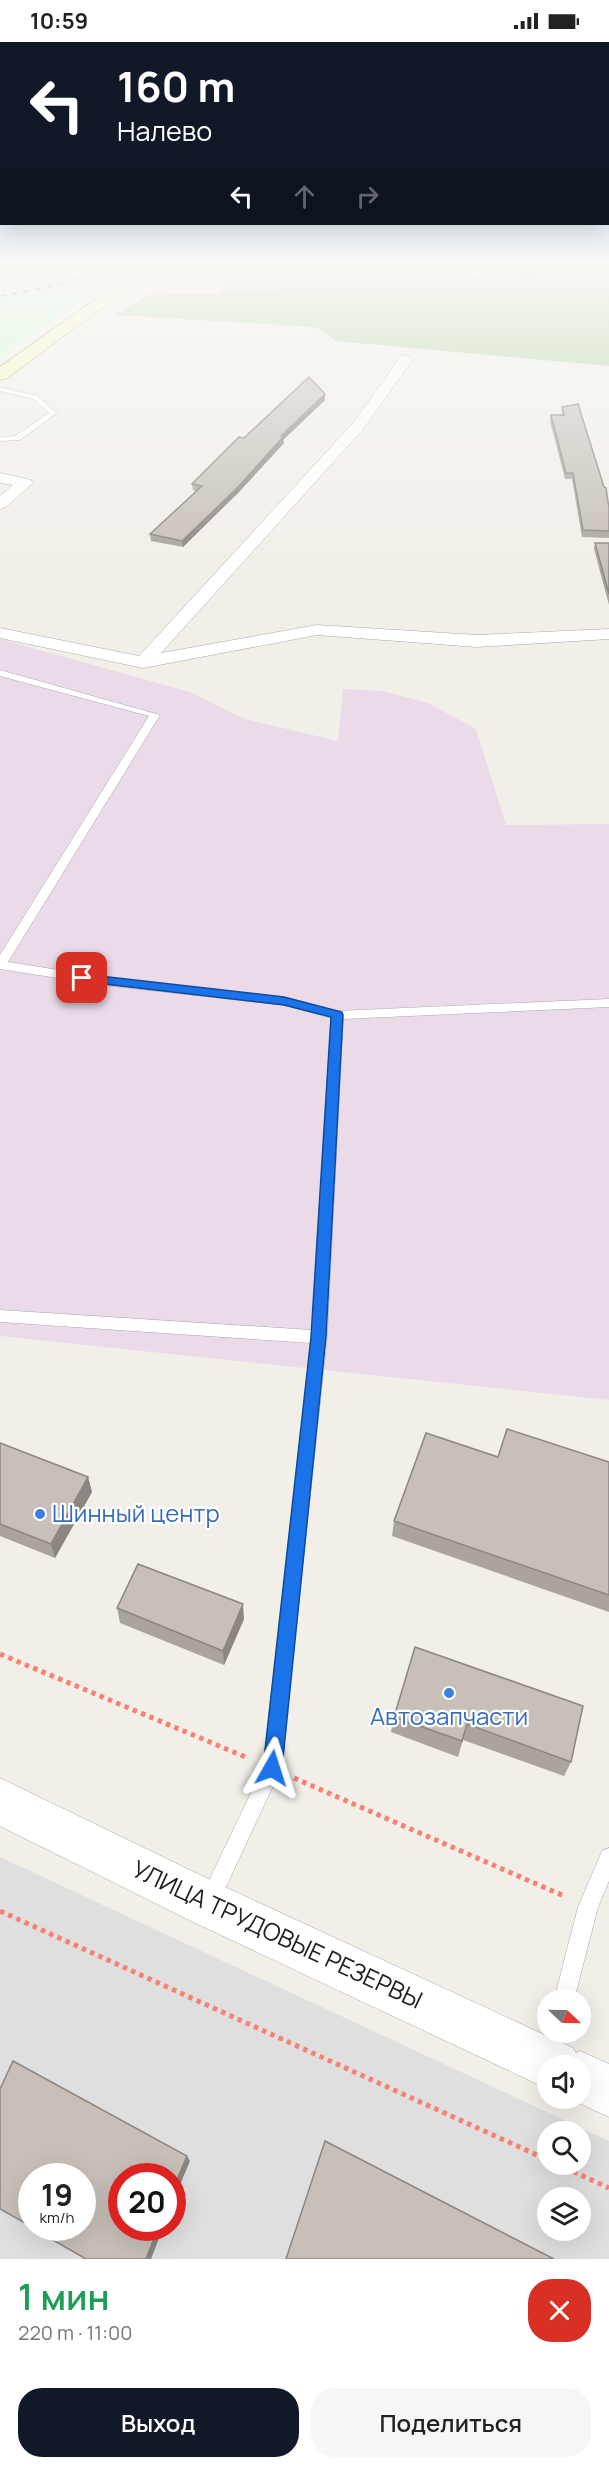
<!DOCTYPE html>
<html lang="ru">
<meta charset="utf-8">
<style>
:root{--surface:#fff;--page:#f6f6f6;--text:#222;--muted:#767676;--accent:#111827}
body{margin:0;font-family:Manrope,sans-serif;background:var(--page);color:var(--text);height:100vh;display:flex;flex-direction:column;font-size:22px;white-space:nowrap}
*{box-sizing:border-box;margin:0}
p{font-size:20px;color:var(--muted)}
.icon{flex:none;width:33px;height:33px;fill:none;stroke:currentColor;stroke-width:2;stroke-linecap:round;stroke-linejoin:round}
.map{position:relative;height:2217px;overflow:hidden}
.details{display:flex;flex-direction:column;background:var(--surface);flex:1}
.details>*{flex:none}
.guide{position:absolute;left:0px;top:0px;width:609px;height:183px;box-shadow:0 6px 24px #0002;background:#111827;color:#fff;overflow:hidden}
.needle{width:39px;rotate:112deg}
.fabs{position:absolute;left:537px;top:1947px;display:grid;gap:12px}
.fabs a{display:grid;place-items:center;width:54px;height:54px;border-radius:50%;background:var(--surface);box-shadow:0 6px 24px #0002;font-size:30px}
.speed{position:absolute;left:18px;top:2121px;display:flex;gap:12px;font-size:30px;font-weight:700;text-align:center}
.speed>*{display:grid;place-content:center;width:78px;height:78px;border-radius:50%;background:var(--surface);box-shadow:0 6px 24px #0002;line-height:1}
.speed small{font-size:15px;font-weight:400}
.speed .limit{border:9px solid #d22;background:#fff;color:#111}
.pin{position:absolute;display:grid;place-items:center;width:51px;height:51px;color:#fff;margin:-26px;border-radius:12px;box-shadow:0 3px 9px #0006}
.me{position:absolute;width:66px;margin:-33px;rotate:6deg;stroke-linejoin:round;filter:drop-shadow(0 0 4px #0008)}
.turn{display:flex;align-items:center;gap:21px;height:126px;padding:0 18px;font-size:27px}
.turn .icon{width:78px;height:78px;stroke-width:2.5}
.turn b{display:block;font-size:42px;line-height:51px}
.lanes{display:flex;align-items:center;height:57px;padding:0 18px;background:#0003;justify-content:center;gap:30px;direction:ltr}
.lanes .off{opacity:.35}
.round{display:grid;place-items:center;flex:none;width:63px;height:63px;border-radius:24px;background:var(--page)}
.head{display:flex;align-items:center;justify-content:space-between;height:102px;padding:0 18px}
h1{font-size:36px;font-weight:600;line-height:45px;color:#1e9e55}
.cta{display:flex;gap:12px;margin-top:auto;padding:12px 18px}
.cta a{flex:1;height:69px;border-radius:24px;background:var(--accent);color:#fff;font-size:24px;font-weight:600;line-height:69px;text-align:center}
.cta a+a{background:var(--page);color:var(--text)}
.status{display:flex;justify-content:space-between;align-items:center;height:42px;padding:0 30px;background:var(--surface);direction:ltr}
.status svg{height:16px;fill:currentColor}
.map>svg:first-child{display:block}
.residential{fill:#e0dfdf;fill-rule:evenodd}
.industrial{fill:#ebdbe8}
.forest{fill:#add19e}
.park{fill:#c8facc}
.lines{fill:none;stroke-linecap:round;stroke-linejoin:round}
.service-casing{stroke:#a9a9a9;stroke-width:1}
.minor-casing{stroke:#a9a9a9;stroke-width:1}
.tertiary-casing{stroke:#a9a9a9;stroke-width:1}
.secondary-casing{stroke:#707d05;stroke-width:1}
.path-far1{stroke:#fa8072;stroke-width:2;stroke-dasharray:1.5 1.5;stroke-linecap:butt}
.path{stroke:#fa8072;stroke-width:5;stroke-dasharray:4.5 4.5;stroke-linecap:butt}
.service{fill:#fff;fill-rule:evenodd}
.minor{fill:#fff;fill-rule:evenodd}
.tertiary{fill:#fff;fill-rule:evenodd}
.secondary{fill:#f7fabf;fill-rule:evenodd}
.rail{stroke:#707070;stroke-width:2;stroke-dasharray:6 6;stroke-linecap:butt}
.wall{fill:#aba49e}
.shaded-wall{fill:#8b8681}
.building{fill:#c7bfb8;stroke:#8b8681;stroke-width:1.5}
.route{fill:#1a73e8;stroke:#114b97;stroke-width:1.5}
.shop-dot{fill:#3f7fe0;stroke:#fff;stroke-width:2}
.labels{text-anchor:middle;stroke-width:4.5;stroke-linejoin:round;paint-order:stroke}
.near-shop-label{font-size:24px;fill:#366cbe;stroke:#fff;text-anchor:start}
.near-street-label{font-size:24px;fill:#222;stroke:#fff}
</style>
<div class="status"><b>10:59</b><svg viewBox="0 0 49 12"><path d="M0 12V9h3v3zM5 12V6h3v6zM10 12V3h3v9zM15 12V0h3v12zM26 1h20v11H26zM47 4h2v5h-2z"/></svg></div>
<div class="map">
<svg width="609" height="2217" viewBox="0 0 609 2217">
<rect width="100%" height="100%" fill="#f2efe9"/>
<path class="residential" d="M 0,1815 L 609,2099 L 609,2217 L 0,2217 ZM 548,2090 L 580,2090 L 580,2122 L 548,2122 ZM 32,2134 L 82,2134 L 82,2186 L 32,2186 ZM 122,2134 L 172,2134 L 172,2186 L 122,2186 ZM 548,2156 L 580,2156 L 580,2188 L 548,2188 Z"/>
<path class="industrial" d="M 0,597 L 190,650 L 245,677 L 338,699 L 343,647 L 382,649 L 428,661 L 476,687 L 506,783 L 609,782 L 609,1358 L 0,1294 Z"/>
<path class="forest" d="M 225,222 L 609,222 L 609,324 L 336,299 L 316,285 L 115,273 L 148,253 L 217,252 L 230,234 Z"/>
<path class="park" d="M 0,222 L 133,222 L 0,315 Z"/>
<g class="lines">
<defs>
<path id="service" d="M 0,345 L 38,354 L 57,371 L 20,398 L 0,399 L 0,395 L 15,394 L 49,371 L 33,357 L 0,349 Z
M 0,628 L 160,673 L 8,920 L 103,935 L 284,955 L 337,969 L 609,957 L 609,965 L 343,977 L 327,1295 L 281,1727 L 217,1864 L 210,1867 L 203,1864 L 200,1857 L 263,1726 L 311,1301 L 0,1280 L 0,1268 L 312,1288 L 331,976 L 284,963 L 103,943 L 0,927 L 0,913 L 149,674 L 0,634 Z
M 609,1806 L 609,1839 L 598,1865 L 574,1958 L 554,1958 L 578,1865 L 602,1809 Z
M 548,1983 L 548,1990 L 565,1990 L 555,2022 L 548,2024 L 548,2025 L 541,2022 L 537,2015 Z"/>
<path id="minor" d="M 406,313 L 413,317 L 364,386 L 161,611 L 317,583 L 477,593 L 609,587 L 609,597 L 477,605 L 317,593 L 143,626 L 0,596 L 0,586 L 139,614 L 354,380 L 401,314 Z
M 0,431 L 31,438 L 33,441 L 6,465 L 0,467 L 0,454 L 13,443 L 0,441 Z"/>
<path id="tertiary" d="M 0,1736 L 225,1845 L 573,2006 L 576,2011 L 580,2009 L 609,2022 L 609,2075 L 568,2056 L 580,2056 L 580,2024 L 548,2024 L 548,2047 L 191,1879 L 0,1784 Z"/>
<path id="secondary" d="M 145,222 L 161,222 L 6,337 L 0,338 L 0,325 Z"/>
</defs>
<use href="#service" class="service-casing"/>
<use href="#minor" class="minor-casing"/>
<use href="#tertiary" class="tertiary-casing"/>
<use href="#secondary" class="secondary-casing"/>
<path class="path-far1" d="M 25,236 L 55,222
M 0,239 L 24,237 L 82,247
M 149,252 L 267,253 L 492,236 L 609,222"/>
<path class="path" d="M 0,1612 L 248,1716
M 294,1736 L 564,1854
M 0,1869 L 548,2118
M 557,2122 L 609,2146"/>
<use href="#service" class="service"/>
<use href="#minor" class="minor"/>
<use href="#tertiary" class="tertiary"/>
<use href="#secondary" class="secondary"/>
<path class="rail" d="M 0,254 L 59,243 L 115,222"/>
</g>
<path class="wall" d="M 325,352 L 325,358 L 283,398 L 284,401 L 238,451 L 183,505 L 151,499 L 150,492 L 196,449 L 193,448 L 192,442 L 244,396 Z
M 562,365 L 609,466 L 609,496 L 582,495 L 572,437 L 565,437 L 550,379 L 551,373 L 562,373 Z
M 595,501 L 609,501 L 609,563 L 594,507 Z
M 0,1401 L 88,1435 L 92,1450 L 55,1516 L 0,1494 Z
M 498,1415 L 609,1420 L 609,1570 L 392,1494 L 394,1479 Z
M 117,1566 L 244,1577 L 224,1623 L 120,1581 Z
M 415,1605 L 571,1720 L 564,1734 L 463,1698 L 458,1715 L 391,1690 L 394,1675 Z"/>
<path class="shaded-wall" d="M 325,352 L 325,358 L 283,398 L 284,401 L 238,451 L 183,505 L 182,499 L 281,394 Z
M 88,1435 L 92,1450 L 55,1516 L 51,1502 Z
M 243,1562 L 244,1577 L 224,1623 L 223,1609 Z
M 187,2114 L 190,2119 L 172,2162 L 172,2149 Z
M 158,2186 L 163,2186 L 151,2217 L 146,2217 Z"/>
<path class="building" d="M 309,335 L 325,352 L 281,394 L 283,395 L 238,445 L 182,499 L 150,492 L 202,444 L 192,442 L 239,395 L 244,396 Z
M 578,362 L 604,445 L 606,446 L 609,466 L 609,489 L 583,488 L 573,431 L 566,431 L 551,373 L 564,373 L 562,365 Z
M 595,501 L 609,501 L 609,552 Z
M 507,1387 L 609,1420 L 609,1553 L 394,1479 L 426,1391 L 498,1415 Z
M 0,1401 L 88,1435 L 51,1502 L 0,1482 Z
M 138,1522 L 243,1562 L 223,1609 L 117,1566 Z
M 415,1605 L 583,1664 L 571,1720 L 467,1682 L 462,1699 L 394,1675 Z
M 13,2019 L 187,2114 L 172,2149 L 172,2134 L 122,2134 L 122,2186 L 158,2186 L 146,2217 L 86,2217 L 32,2186 L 82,2186 L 82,2134 L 32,2134 L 32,2185 L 0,2167 L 0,2047 Z
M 325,2099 L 554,2217 L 286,2217 Z"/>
<linearGradient id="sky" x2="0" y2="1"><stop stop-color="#8fc0e4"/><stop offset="0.42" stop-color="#f9f8f5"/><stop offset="1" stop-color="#f9f8f5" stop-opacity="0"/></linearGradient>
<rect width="609" height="532" fill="url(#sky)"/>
<path class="route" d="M 82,932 L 284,955 L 342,970 L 343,973 L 326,1295 L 282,1726 L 279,1733 L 272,1736 L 266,1733 L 263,1726 L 311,1295 L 331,975 L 284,963 L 78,939 L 76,936 Z"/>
<g class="shop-dot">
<circle cx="40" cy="1472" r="6"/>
<circle cx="449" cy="1651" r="6"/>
</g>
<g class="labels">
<g class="near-shop-label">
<text x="52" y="1480">Шинный центр</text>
<text x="449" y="1683" text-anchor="middle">Автозапчасти</text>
</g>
<g class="near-street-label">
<text transform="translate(277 1893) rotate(25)" y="8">УЛИЦА ТРУДОВЫЕ РЕЗЕРВЫ</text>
</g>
</g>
</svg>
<div class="fabs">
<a><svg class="needle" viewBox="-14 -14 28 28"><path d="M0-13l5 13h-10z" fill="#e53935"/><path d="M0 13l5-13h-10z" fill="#767676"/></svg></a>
<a><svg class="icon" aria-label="sound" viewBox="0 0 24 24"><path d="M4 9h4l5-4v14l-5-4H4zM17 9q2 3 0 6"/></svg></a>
<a><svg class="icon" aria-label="search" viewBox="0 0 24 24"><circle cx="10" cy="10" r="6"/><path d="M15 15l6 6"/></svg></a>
<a><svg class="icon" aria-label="layers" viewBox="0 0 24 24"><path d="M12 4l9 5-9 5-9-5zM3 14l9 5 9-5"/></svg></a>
</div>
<div class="speed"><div>19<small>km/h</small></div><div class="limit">20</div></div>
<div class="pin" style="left:82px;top:936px;background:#d93025"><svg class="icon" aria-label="arrive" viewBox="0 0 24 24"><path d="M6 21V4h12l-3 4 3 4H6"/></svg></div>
<svg class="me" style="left:272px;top:1726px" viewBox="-20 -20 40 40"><path d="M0-17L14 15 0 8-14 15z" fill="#1a73e8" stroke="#fff" stroke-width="4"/></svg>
<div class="guide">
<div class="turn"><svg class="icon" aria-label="left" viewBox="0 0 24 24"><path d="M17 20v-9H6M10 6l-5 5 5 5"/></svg><div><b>160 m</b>Налево</div></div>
<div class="lanes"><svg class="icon" aria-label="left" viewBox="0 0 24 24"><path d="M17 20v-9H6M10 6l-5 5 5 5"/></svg><svg class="icon off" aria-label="ahead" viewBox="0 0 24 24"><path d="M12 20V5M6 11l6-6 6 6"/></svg><svg class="icon off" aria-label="right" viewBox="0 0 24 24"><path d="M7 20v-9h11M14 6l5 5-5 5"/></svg></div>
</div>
</div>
<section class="details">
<div class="head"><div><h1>1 мин</h1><p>220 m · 11:00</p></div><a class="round" style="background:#d93025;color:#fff"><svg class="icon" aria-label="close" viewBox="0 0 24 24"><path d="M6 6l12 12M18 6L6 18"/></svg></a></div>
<div class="cta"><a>Выход</a><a>Поделиться</a></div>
</section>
